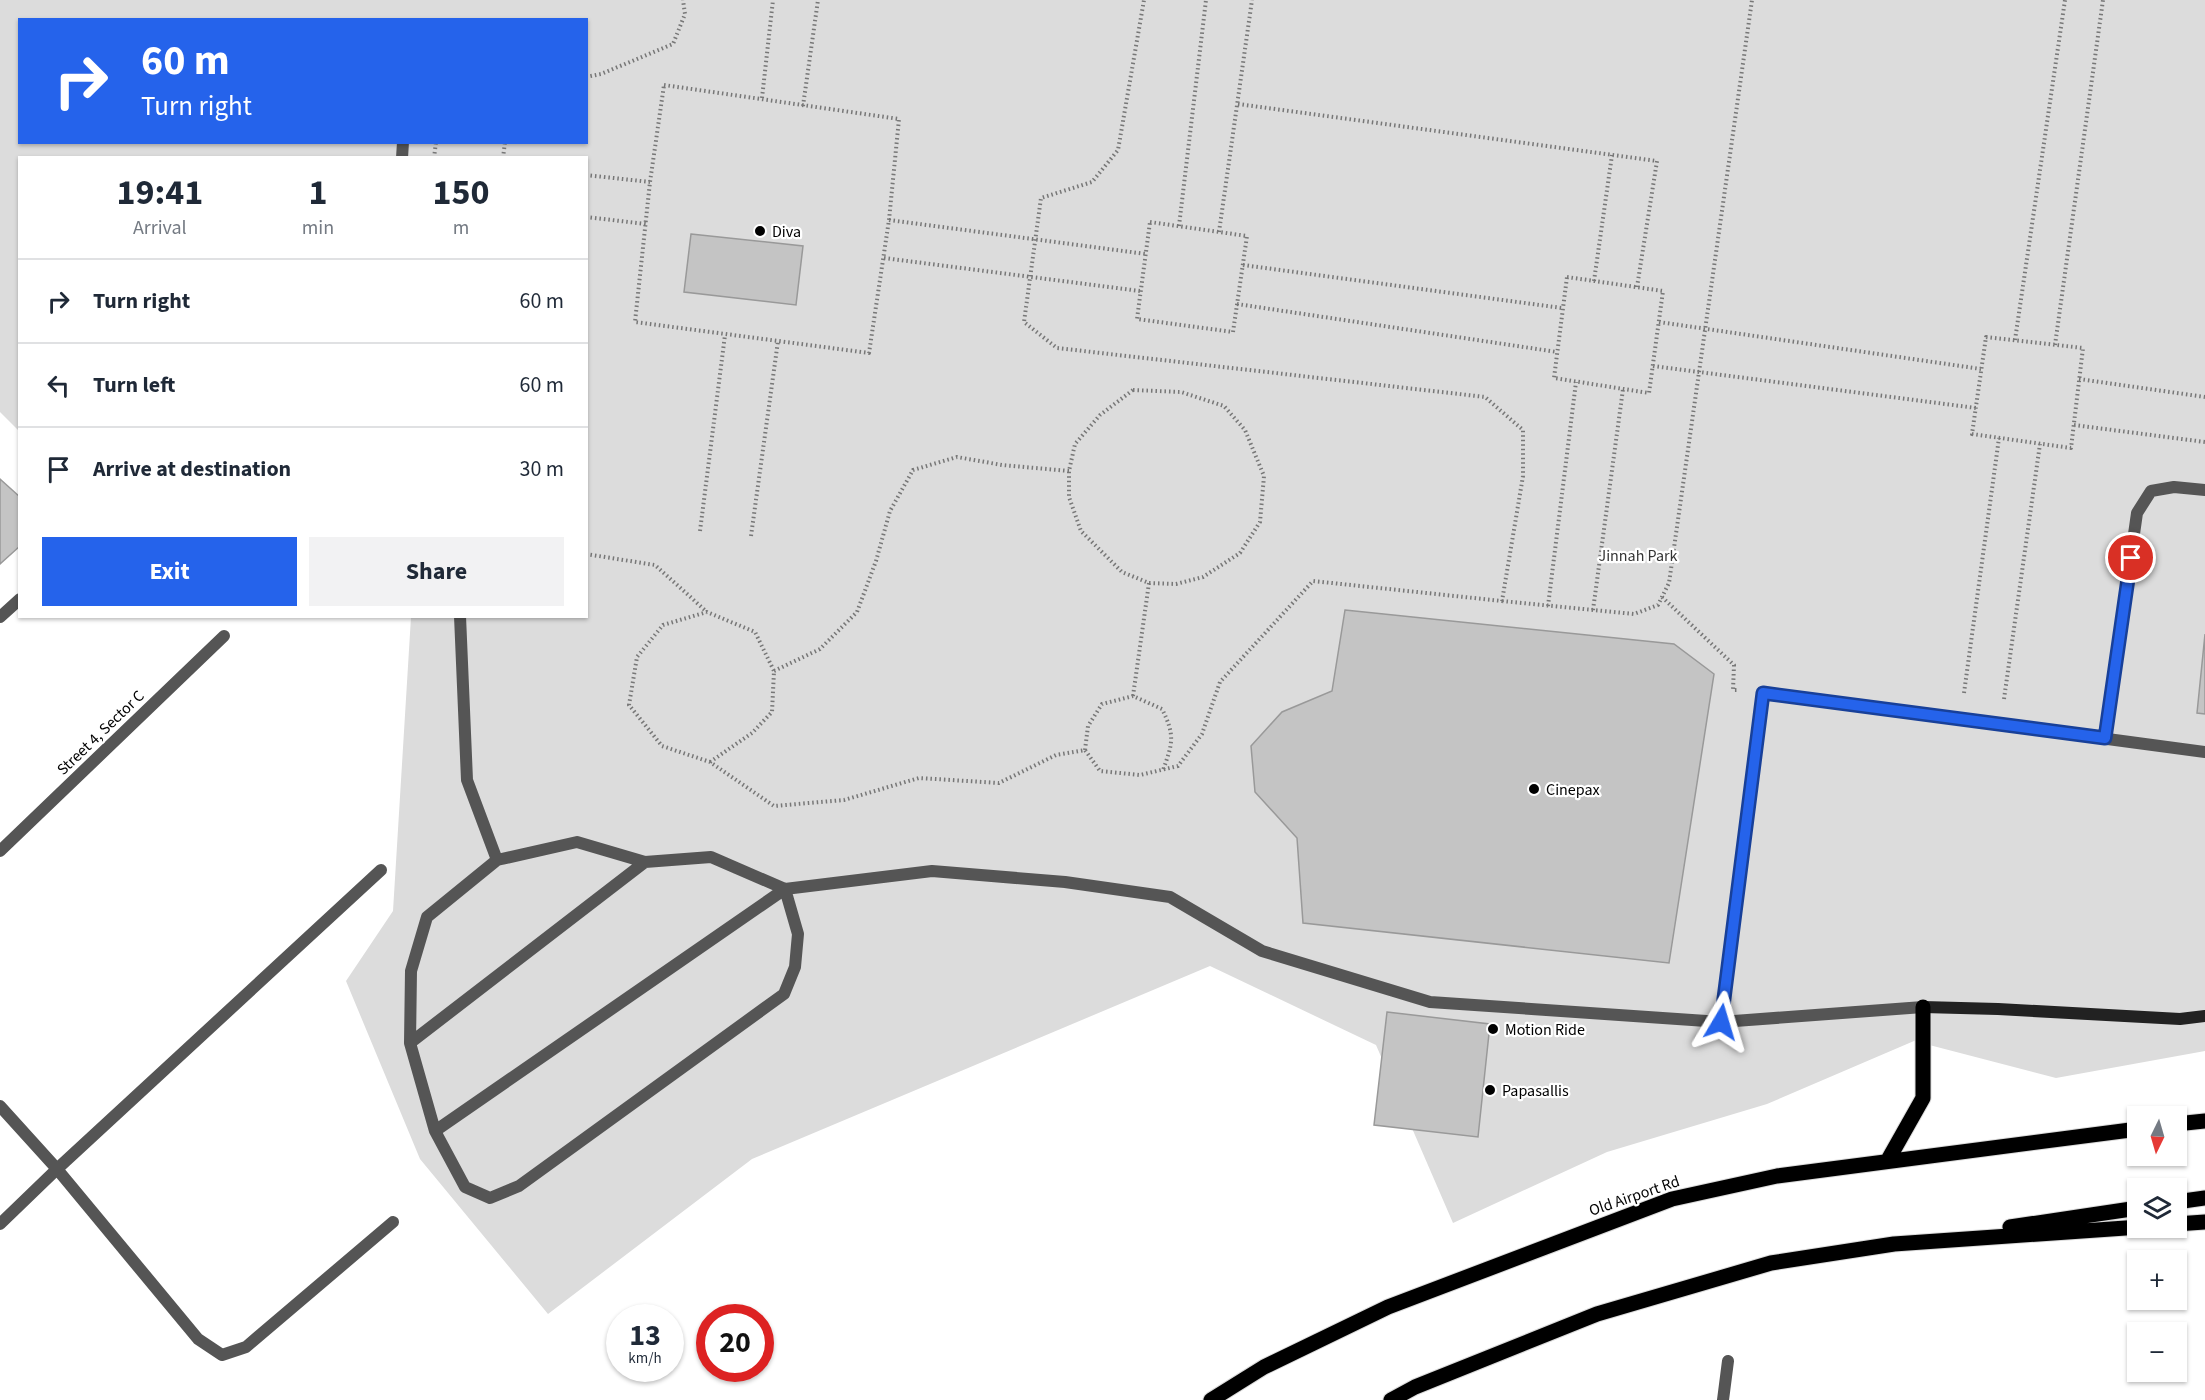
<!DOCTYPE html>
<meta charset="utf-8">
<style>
:root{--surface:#fff;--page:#f2f2f3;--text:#1f2937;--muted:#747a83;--line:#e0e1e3;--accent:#2563eb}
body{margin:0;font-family:"Source Sans 3",sans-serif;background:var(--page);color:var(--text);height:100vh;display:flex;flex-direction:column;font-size:22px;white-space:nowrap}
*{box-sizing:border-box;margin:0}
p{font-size:20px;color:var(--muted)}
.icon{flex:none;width:33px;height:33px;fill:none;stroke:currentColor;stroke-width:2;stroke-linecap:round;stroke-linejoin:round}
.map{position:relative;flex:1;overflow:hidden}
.sheet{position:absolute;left:18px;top:156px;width:570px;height:462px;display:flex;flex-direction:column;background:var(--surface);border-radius:0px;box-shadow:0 2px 4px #0004}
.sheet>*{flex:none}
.top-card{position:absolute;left:18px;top:18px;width:570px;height:126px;border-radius:0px;box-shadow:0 2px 4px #0004;background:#2563eb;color:#fff;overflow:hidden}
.needle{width:39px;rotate:185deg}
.fabs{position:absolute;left:2127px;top:1106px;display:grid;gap:12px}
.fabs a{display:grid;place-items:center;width:60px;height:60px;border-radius:0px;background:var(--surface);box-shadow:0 2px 4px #0004;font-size:30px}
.speed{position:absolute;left:606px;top:1304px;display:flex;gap:12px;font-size:30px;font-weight:700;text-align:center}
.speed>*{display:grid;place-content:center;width:78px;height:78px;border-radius:50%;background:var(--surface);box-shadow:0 2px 4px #0004;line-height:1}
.speed small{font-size:15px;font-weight:400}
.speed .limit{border:9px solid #d22;background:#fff;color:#111}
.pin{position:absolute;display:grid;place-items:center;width:51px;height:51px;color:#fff;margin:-26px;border:3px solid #fff;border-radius:50%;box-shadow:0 2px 6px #0007}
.me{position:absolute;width:66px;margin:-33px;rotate:7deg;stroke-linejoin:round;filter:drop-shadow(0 0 4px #0008)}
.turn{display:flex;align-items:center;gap:21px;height:126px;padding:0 24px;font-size:27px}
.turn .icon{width:78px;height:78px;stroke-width:2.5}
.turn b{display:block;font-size:42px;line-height:51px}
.eta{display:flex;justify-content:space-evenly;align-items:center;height:102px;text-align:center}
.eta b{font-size:36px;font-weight:700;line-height:42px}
.primary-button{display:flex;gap:12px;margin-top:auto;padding:12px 24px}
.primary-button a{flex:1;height:69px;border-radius:0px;background:var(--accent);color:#fff;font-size:24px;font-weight:700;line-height:69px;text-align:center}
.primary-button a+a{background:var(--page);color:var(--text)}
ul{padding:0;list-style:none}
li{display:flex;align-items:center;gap:18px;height:84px;padding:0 24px;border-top:2px solid var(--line)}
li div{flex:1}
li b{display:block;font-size:22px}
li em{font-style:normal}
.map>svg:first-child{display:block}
.green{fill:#dcdcdc;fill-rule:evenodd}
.building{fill:#c4c4c4;stroke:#999;stroke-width:1.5}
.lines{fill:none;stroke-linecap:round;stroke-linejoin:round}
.primary-casing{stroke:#dbdbdb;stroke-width:17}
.path{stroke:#777;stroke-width:4;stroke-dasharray:1.5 3;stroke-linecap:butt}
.lane{stroke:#555;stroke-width:12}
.street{stroke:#555;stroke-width:12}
.secondary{stroke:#222;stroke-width:12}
.primary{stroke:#000;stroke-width:15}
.route-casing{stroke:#184099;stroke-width:15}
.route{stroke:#2563eb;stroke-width:10}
.poi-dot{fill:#000;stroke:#fff;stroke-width:2}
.labels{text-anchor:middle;stroke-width:4.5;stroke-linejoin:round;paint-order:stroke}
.poi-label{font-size:16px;fill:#000;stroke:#fff;text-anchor:start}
.park-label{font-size:16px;fill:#333;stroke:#fff}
.street-label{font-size:16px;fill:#000;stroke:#fff}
</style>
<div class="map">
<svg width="2205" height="1400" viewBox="0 0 2205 1400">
<rect width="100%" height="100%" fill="#fff"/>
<path class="green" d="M 0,0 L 2205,0 L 2205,1051 L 2056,1078 L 1914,1041 L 1767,1104 L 1607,1152 L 1453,1223 L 1376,1045 L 1210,966 L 752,1159 L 548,1314 L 420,1159 L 346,981 L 393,911 L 411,617 L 586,616 L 586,158 L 20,158 L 19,431 L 0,412 ZM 20,20 L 586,20 L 586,142 L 20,142 Z"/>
<path class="building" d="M 691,234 L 803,246 L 796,305 L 684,292 Z
M 0,479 L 20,497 L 20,546 L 0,564 Z
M 1345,610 L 1674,644 L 1714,674 L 1669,963 L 1303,923 L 1297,838 L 1255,792 L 1251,746 L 1282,712 L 1332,691 Z
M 2205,634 L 2205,714 L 2197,713 Z
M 1387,1012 L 1490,1024 L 1478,1137 L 1374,1125 Z"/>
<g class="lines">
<defs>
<path id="primary" d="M 2176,1124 L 2205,1121
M 1888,1160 L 1923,1098 L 1923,1007
M 2176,1202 L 2205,1198
M 2176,1224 L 2205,1222
M 2010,1227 L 2138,1208
M 1211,1400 L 1264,1367 L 1388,1307 L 1672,1199 L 1777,1176 L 2138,1129
M 1391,1400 L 1415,1387 L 1597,1314 L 1771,1263 L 1894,1244 L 2140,1227"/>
</defs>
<use href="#primary" class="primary-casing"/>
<path class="path" d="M 586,77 L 601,74 L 673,44 L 685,14 L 683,0
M 664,85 L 899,119 L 889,220 L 869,353 L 635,322 L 650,182 Z
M 762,98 L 773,0
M 1238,104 L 1657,161 L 1637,287
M 803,106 L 818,0
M 434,158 L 436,142
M 503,158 L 505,142
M 586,175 L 650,182
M 586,217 L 646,224
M 889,220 L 1146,254
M 1150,222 L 1247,236 L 1233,332 L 1137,319 Z
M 1179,226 L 1206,0
M 1219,232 L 1252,0
M 884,258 L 1140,291
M 1243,265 L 1562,308
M 1567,277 L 1663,291 L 1649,393 L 1554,378 Z
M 1594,281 L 1612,155
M 1237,304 L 1557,352
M 1659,322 L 1981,369
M 1986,337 L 2083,348 L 2071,448 L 1972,434 Z
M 2015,340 L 2065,0
M 2055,345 L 2103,0
M 1653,366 L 1976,408
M 2079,379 L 2205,397
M 1133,390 L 1181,392 L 1224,406 L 1245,430 L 1264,476 L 1260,522 L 1240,553 L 1203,577 L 1176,584 L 1149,583 L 1122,572 L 1081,531 L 1069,497 L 1069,471 L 1075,444 L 1100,415 Z
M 2074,425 L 2205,442
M 700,531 L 725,335
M 751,536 L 778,341
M 586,554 L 655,565 L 707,612
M 1662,597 L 1734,665 L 1733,690 L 1738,690
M 1502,601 L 1634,614 L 1658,605 L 1669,583 L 1752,0
M 1548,606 L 1576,382
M 1593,610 L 1623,389
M 774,671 L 820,649 L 857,612 L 876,561 L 890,511 L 913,470 L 957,457 L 1002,465 L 1069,471
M 1964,693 L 1999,438
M 1133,696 L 1149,583
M 2004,699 L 2040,444
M 1085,750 L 1088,726 L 1102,704 L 1133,696 L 1162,709 C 1175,735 1173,743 1163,770
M 710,762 L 752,733 L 772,712 L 774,671 L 755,632 L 707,612 L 663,625 L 637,657 L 629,705 L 662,746 L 710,762 L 774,806 L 844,800 L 919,778 L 999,783 L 1056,755 L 1085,750 L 1100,771 L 1140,775 L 1178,766 L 1202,734 L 1220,682 L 1313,581 L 1502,601 L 1523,476 L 1523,430 L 1485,397 L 1057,348 L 1024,322 L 1041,198 L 1092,182 L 1118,150 L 1144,0"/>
<path class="lane" d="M 402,158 L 403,142
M 460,616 L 467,780 L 497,860
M 2105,738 L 2137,513 L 2151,491 L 2174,487 L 2205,490
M 577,842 L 645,862 L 711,857 L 785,889 L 798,934 L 795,967 L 784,994 L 519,1186 L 490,1198 L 465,1187 L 435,1131 L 410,1043 L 411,971 L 427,917 L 497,860 Z
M 1721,1022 L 1763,693 L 2205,752
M 410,1043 L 645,862
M 435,1131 L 785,889 L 932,871 L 1065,882 L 1170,897 L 1262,951 L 1430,1002 L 1721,1022 L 1923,1007
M 1723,1400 L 1728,1361"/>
<path class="street" d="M 0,617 L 20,599
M 0,851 L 224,636
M 0,1106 L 57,1169 L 198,1339 L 222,1355 L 246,1347 L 393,1222
M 0,1224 L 57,1169 L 381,870"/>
<path class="secondary" d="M 1923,1007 L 1998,1009 L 2180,1019 L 2205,1016"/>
<use href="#primary" class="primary"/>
</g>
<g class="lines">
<defs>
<path id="route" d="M 1721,1022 L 1763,693 L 2105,738 L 2131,558"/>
</defs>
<use href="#route" class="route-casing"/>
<use href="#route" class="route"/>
</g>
<g class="poi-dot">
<circle cx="760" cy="231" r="6"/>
<circle cx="1534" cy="789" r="6"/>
<circle cx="1493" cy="1029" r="6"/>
<circle cx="1490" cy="1090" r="6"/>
</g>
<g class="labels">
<g class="poi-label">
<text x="772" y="237">Diva</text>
<text x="1546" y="795">Cinepax</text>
<text x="1505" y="1035">Motion Ride</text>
<text x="1502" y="1096">Papasallis</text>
</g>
<g class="park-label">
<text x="1638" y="561">Jinnah Park</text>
</g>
<g class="street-label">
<text transform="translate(100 732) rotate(-44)" y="6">Street 4, Sector C</text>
<text transform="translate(1634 1195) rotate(-19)" y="6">Old Airport Rd</text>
</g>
</g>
</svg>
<div class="fabs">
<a><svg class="needle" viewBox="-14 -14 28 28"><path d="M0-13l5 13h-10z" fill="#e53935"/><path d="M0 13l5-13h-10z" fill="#747a83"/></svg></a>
<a><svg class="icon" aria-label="layers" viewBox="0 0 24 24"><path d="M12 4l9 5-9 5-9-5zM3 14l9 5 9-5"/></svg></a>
<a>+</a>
<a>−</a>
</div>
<div class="speed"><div>13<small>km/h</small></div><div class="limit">20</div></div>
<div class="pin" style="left:2131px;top:558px;background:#d93025"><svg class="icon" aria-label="arrive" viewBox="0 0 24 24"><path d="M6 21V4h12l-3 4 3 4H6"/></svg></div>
<svg class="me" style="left:1721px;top:1022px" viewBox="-20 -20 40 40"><path d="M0-17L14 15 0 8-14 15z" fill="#2563eb" stroke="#fff" stroke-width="4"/></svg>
<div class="top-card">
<div class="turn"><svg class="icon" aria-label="right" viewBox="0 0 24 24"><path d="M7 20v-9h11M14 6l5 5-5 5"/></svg><div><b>60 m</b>Turn right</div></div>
</div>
<section class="sheet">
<div class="eta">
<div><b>19:41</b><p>Arrival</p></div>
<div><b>1</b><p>min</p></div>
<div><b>150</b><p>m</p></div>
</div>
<ul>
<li><svg class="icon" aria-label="right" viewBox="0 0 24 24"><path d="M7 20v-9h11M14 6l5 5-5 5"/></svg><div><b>Turn right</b></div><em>60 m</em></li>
<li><svg class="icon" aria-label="left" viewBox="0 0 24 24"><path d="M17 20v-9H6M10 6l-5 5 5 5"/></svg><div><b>Turn left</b></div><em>60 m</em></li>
<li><svg class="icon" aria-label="arrive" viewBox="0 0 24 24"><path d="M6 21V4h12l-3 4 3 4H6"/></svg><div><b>Arrive at destination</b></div><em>30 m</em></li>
</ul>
<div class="primary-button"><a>Exit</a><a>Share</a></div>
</section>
</div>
